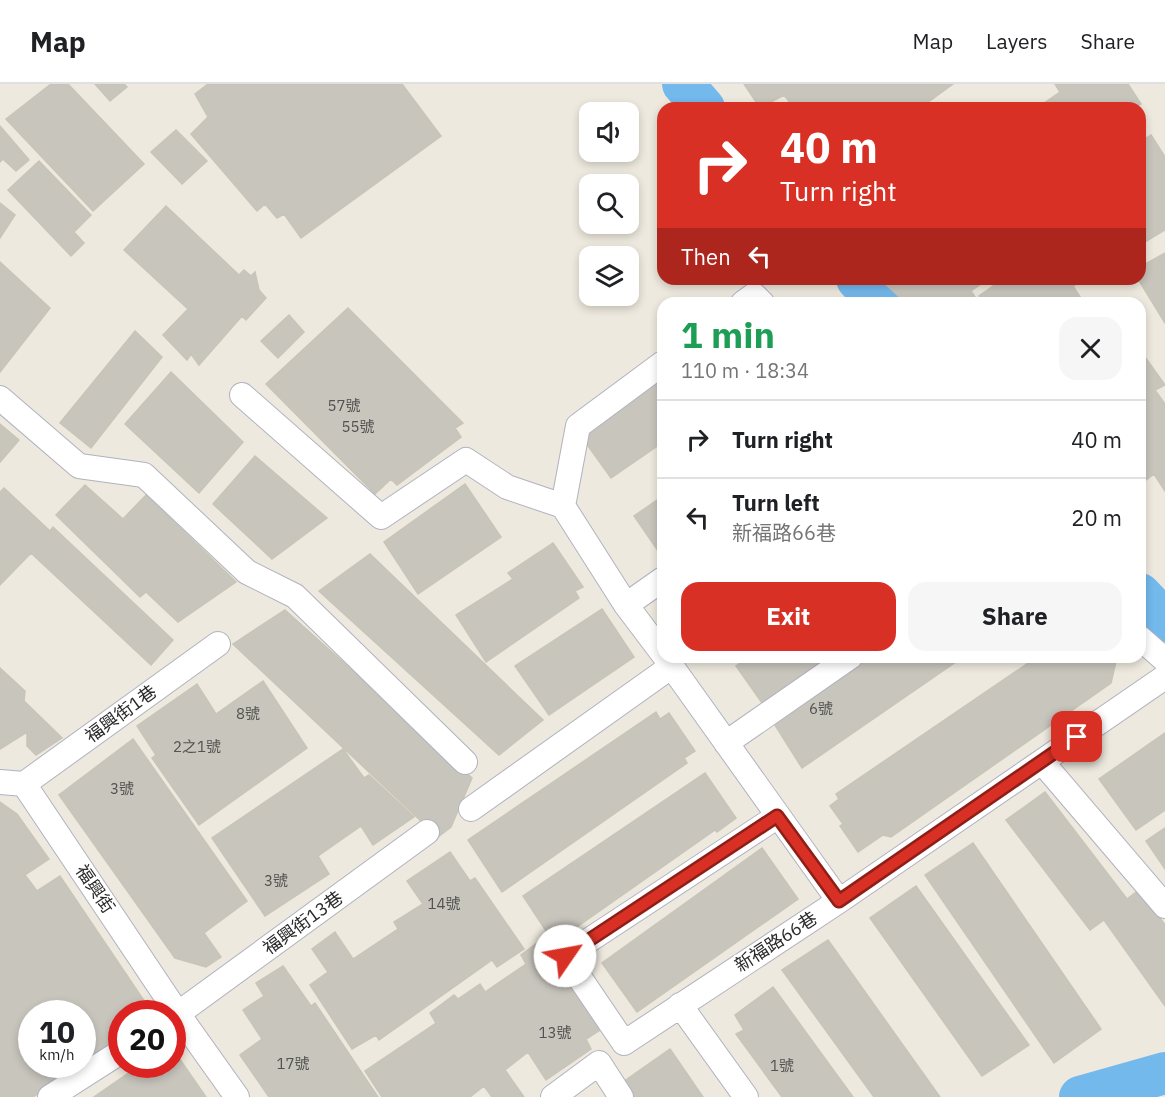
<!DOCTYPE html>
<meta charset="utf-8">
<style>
:root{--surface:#fff;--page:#f6f6f6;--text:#202124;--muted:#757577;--line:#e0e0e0;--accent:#d93025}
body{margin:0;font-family:"IBM Plex Sans","Noto Sans TC",sans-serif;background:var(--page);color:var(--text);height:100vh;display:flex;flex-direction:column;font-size:22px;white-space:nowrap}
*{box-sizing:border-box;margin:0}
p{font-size:20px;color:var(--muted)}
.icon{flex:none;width:33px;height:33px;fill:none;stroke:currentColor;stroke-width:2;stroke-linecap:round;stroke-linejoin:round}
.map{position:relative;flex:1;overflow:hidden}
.details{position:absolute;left:657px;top:213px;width:489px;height:366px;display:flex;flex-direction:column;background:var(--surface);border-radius:18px;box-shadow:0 3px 9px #0003}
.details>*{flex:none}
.hud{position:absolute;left:657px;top:18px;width:489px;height:183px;border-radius:18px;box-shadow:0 3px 9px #0003;background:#d93025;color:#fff;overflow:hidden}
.fabs{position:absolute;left:579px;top:18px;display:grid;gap:12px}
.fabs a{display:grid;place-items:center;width:60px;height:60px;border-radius:12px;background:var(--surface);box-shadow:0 3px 9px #0003;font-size:30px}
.speed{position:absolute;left:18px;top:916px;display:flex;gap:12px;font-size:30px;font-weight:700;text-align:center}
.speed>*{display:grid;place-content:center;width:78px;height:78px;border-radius:50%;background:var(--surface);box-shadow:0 3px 9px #0003;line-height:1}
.speed small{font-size:15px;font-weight:400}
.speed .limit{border:9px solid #d22;background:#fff;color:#111}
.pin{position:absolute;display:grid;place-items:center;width:51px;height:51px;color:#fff;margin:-26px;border-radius:12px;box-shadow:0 3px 9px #0006}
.me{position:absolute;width:66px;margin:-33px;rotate:57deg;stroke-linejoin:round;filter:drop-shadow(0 0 4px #0008)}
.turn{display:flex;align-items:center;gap:21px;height:126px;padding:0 24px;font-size:27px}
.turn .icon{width:78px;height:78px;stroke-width:2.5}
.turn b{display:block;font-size:42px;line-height:51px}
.then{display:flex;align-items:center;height:57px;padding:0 24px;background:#0003;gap:12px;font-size:22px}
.round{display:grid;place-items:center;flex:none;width:63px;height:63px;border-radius:18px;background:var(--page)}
.summary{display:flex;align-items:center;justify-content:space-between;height:102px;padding:0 24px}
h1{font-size:36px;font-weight:700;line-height:45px;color:#1e9e55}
.cta{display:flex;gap:12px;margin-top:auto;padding:12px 24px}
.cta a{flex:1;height:69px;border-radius:18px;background:var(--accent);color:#fff;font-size:24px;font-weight:700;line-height:69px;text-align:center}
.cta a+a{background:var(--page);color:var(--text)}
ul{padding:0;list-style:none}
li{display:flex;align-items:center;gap:18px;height:78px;padding:0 24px;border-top:2px solid var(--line)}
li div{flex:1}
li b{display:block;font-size:22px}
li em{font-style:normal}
header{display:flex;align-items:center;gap:36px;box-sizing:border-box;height:84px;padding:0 30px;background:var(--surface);border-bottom:2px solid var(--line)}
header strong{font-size:28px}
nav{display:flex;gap:33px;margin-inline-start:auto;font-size:21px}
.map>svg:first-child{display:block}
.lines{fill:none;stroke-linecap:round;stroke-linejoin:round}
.canal{stroke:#73b9ec;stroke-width:42}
.building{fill:#c8c5bd;stroke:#c8c5b7;stroke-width:1.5}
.lane-casing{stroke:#b1b2bf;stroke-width:26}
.lane{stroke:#fff;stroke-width:24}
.route-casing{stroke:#8d1f18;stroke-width:15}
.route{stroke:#d93025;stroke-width:10}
.labels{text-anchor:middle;stroke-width:4.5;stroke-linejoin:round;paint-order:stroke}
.number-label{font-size:15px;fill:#525250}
.street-label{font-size:18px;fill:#2b2b2b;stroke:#fff}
</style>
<header>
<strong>Map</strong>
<nav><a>Map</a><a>Layers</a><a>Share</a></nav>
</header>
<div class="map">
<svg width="1165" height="1013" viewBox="0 0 1165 1013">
<rect width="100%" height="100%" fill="#ede9de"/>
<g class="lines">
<path class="canal" d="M 683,0 L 704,24
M 857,195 L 879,219
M 1140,510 L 1165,537
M 1080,1013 L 1165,989"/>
</g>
<path class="building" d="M 51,0 L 68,0 L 144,80 L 93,127 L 6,35 Z
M 95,0 L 124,0 L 127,3 L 110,17 Z
M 208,0 L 402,0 L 441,52 L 301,154 L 284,130 L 277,134 L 265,120 L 257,127 L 191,50 L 208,33 L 195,10 Z
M 744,0 L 953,0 L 920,24 L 794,24 L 784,11 L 760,24 Z
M 1055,0 L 1128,0 L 1141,20 L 1133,24 L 1037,24 L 1060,8 Z
M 0,42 L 29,76 L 16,87 L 3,75 L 0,78 Z
M 176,46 L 207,77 L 182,100 L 151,68 Z
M 1151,51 L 1165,73 L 1165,146 L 1140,161 L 1140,58 Z
M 39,77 L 91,131 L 74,148 L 84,159 L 71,172 L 8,106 Z
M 0,119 L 15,131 L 0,154 Z
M 166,122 L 239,191 L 244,186 L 251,192 L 255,188 L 259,206 L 266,214 L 246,236 L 242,232 L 199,281 L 191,270 L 187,276 L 163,251 L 188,225 L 124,166 Z
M 1165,169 L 1165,239 L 1138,195 L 1140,195 L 1140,183 Z
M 0,178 L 50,224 L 0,288 Z
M 880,195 L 988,195 L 971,207 L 979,219 L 906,219 Z
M 1003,195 L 1085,195 L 1073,202 L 1084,219 L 983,219 L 979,212 Z
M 348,224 L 463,339 L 455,344 L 461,353 L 397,401 L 391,395 L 375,410 L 266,300 Z
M 289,231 L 304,248 L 278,274 L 261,257 Z
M 135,247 L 162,273 L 91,364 L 60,339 Z
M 1145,273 L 1165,301 L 1155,306 L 1165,320 L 1165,407 L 1154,390 L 1142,399 L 1140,396 L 1140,277 Z
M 171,288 L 243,358 L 199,409 L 125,340 Z
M 663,292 L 663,358 L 611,394 L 586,359 L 589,344 Z
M 0,340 L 19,356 L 0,378 Z
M 255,372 L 327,434 L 272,475 L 213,420 Z
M 465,400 L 501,453 L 418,510 L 384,458 Z
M 85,401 L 123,435 L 146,411 L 236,498 L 178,538 L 146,508 L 140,513 L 56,431 Z
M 4,404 L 50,447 L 53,443 L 173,556 L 151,581 L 31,469 L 0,501 L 0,408 Z
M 663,412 L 663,474 L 634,432 Z
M 553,459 L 583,503 L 575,507 L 579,514 L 486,578 L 456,531 L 513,495 L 508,489 Z
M 370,470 L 543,636 L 499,671 L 319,507 Z
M 602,525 L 634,573 L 549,631 L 515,582 Z
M 285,526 L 472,694 L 451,743 L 438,753 L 233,560 Z
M 749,573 L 836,573 L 765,623 L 736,582 Z
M 867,573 L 963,573 L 802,684 L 773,638 Z
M 1037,573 L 1117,573 L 1111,599 L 891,753 L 883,751 L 858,768 L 840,742 L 843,740 L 830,722 L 839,715 L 836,710 Z
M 0,584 L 25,607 L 24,617 L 62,654 L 36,671 L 27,662 L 27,648 L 0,665 Z
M 263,597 L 307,664 L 199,741 L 152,674 L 156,671 L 137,642 L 197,600 L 216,630 Z
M 656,628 L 660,635 L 669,629 L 695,667 L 684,674 L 687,679 L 502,808 L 468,756 Z
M 1165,649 L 1165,726 L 1136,746 L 1099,695 Z
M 133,655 L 247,817 L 204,849 L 221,873 L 206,883 L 175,874 L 59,711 Z
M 343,665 L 364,694 L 369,691 L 414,733 L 373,761 L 361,742 L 318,772 L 329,790 L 265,832 L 212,754 Z
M 705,689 L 736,734 L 717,748 L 715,746 L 554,859 L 523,812 Z
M 1045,708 L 1127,815 L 1140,805 L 1165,841 L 1165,922 L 1104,836 L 1090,846 L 1006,736 Z
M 0,718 L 17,730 L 49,775 L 25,791 L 37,807 L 60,792 L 153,930 L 122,930 L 122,954 L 82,980 L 82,930 L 32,930 L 32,981 L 81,981 L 33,1013 L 0,1013 Z
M 1165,744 L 1165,785 L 1146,757 Z
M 973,759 L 1101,945 L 1054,979 L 925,791 Z
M 762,764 L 798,815 L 637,928 L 602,879 Z
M 450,768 L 470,797 L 475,794 L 524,865 L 497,883 L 492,876 L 379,956 L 376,951 L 352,965 L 310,901 L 328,888 L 312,865 L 335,848 L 353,875 L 398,845 L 394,838 L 423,820 L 407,797 Z
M 916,802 L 1029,961 L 982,992 L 870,834 Z
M 545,853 L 608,941 L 586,955 L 591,965 L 546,996 L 528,968 L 505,986 L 524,1013 L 492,1013 L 484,1002 L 470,1013 L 382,1013 L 365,987 L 436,939 L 430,929 L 454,911 L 458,915 L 480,900 L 485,908 L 526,880 L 521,871 Z
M 828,856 L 940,1013 L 874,1013 L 782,886 Z
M 283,882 L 311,922 L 315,919 L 378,1013 L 269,1013 L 240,971 L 262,955 L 243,926 L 264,912 L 256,899 Z
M 773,903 L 853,1013 L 782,1013 L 736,950 L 744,946 L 735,931 Z
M 172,964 L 206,1013 L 94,1013 L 140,981 L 172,981 Z
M 670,965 L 703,1013 L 633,1013 L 623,998 Z"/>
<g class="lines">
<defs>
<path id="lane" d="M 743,219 L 754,211 L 762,219
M 242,311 L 381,433 L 466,376 L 507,403 L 563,422 L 626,521 L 663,570
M 0,314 L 79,382 L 144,391 L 247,488 L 295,512 L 465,678
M 563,422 L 578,342 L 663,279
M 626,521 L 663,495
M 1140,554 L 1165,576
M 665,573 L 839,817
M 726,659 L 850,573
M 1042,678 L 1165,822
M 0,698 L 24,700 L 178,930 L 237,1013
M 24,700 L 218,560
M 471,725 L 672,582
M 778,732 L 565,872 L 624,959 L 839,817 L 1165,593
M 680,921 L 746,1013
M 172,934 L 427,748
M 50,1013 L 122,967
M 553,1013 L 599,979 L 621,1013"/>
</defs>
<use href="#lane" class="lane-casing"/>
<use href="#lane" class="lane"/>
</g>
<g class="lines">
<defs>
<path id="route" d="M 565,872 L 777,732 L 839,817 L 1077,653"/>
</defs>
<use href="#route" class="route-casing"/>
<use href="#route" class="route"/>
</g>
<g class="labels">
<g class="number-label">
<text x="344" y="327">57號</text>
<text x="358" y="348">55號</text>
<text x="821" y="630">6號</text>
<text x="248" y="635">8號</text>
<text x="197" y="668">2之1號</text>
<text x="122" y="710">3號</text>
<text x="276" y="802">3號</text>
<text x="444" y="825">14號</text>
<text x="555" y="954">13號</text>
<text x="293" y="985">17號</text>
<text x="782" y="987">1號</text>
</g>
<g class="street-label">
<text transform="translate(121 630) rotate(-36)" y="6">福興街1巷</text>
<text transform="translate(95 805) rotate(56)" y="6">福興街</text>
<text transform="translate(303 839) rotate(-36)" y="6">福興街13巷</text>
<text transform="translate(776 858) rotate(-33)" y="6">新福路66巷</text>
</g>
</g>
</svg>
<div class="fabs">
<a><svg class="icon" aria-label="sound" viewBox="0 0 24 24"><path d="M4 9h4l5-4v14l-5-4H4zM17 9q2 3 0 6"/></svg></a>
<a><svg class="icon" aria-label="search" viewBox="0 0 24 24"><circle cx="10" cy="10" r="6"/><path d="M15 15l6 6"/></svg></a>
<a><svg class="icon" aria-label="layers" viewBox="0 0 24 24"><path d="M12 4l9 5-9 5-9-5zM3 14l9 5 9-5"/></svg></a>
</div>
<div class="speed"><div>10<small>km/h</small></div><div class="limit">20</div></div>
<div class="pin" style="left:1077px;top:653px;background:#d93025"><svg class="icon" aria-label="arrive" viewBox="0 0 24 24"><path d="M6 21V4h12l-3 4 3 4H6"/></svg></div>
<svg class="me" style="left:565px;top:872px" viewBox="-20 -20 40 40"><circle r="19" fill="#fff"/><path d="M0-13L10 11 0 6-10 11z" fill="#d93025"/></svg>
<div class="hud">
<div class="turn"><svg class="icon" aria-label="right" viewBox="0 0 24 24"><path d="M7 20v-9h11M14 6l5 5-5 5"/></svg><div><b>40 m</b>Turn right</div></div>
<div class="then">Then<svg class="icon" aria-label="left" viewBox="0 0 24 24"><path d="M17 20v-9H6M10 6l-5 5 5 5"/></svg></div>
</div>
<section class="details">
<div class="summary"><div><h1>1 min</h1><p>110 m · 18:34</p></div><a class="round"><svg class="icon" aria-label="close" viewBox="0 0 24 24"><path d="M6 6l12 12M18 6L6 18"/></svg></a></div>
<ul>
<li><svg class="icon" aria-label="right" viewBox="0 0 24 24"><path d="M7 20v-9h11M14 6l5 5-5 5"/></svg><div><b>Turn right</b></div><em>40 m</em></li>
<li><svg class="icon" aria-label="left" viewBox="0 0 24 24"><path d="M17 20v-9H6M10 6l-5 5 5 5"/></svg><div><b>Turn left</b><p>新福路66巷</p></div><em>20 m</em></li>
</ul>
<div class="cta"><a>Exit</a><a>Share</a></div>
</section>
</div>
